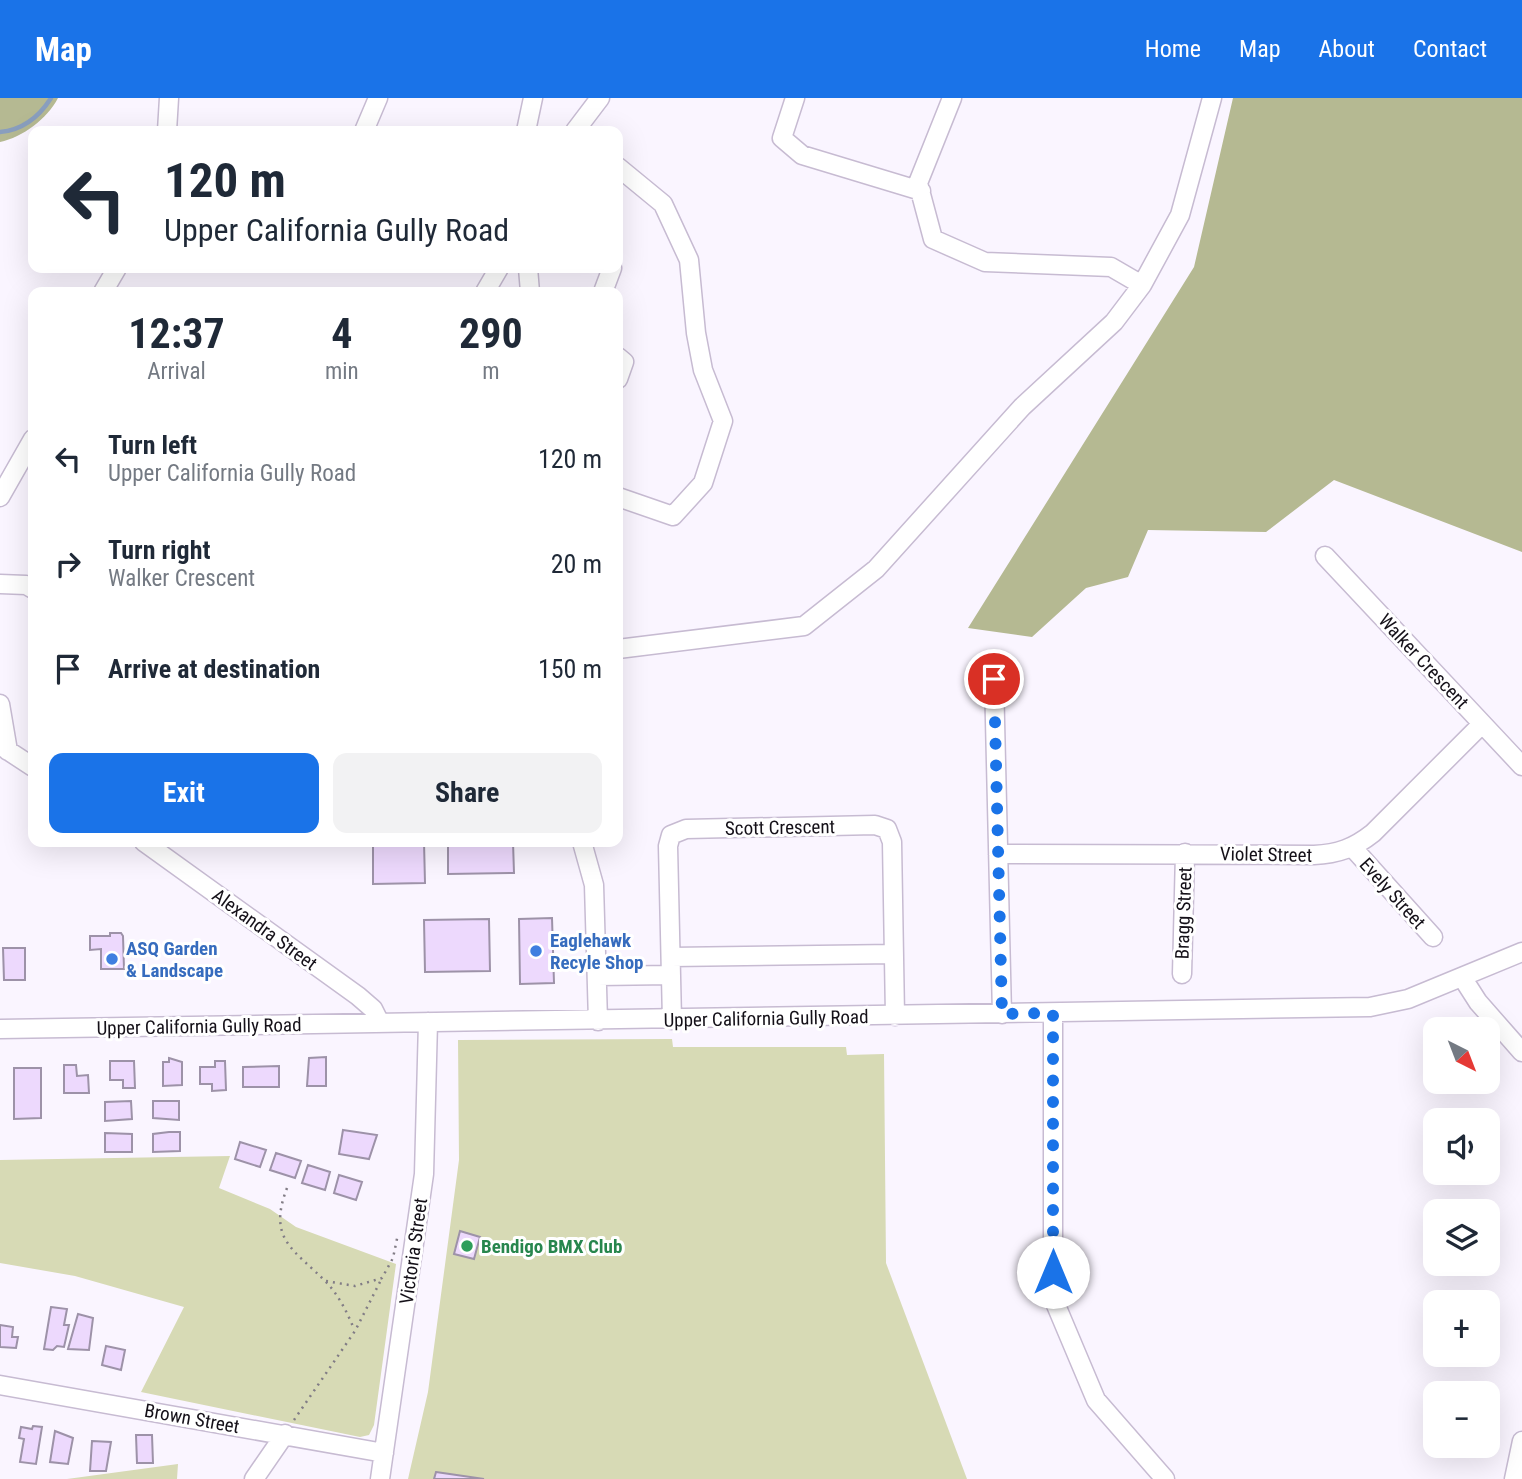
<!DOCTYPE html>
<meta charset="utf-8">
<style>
:root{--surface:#fff;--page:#f2f2f3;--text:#1f2937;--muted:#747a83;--accent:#1a73e8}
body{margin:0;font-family:"Roboto Condensed",sans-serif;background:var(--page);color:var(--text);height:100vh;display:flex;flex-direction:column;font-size:26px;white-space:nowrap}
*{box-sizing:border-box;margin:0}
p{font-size:23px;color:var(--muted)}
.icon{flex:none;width:38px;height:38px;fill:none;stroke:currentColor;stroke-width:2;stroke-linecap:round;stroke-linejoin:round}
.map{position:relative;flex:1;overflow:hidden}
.drawer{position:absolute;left:28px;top:189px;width:595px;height:560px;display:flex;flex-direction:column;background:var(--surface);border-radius:14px;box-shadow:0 7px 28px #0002}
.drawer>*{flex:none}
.top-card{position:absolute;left:28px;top:28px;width:595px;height:147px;border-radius:14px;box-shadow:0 7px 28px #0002;background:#fff;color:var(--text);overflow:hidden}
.needle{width:46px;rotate:138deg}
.controls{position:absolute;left:1423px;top:919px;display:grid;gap:14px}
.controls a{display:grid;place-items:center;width:77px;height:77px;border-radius:14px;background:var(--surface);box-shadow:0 7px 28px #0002;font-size:35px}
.pin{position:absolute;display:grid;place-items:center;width:60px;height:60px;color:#fff;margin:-30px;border:4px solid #fff;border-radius:50%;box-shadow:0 2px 7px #0007}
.me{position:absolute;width:77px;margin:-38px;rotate:0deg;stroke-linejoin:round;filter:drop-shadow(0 0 5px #0008)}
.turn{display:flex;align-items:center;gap:24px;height:147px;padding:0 21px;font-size:32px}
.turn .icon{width:91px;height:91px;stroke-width:2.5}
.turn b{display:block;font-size:49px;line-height:60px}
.eta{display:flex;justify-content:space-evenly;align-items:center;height:119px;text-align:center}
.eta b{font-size:42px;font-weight:700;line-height:49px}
.action{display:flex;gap:14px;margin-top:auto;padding:14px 21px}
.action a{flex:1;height:80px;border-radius:14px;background:var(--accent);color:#fff;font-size:28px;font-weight:700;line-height:80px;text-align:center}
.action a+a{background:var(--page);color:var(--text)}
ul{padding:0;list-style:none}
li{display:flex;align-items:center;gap:21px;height:105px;padding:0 21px}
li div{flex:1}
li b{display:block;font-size:26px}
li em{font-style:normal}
header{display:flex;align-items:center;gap:42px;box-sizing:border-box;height:98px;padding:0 35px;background:var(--accent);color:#fff}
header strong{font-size:33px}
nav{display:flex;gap:38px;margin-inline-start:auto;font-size:24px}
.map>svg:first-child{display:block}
.green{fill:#d7dab5}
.forest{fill:#b5b992}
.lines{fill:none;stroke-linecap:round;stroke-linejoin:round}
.stream{stroke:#899ebe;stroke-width:4.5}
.building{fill:#edd9fd;stroke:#9d92a8;stroke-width:2}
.minor-casing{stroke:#c7bbd2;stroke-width:21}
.path{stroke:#817c85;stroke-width:2.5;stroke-dasharray:2 5;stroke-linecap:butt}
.minor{stroke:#fff;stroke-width:18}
.route{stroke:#1a73e8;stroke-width:12;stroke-dasharray:0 21.6}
.shop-dot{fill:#3f7fe0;stroke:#fff;stroke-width:2.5}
.leisure-dot{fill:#2e9e5b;stroke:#fff;stroke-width:2.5}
.labels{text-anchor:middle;stroke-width:6;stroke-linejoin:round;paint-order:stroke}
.street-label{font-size:19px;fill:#141018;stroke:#fff}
.shop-label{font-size:19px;font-weight:bold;fill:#366cbe;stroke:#fff;text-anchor:start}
.leisure-label{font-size:19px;font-weight:bold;fill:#27864d;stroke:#fff;text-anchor:start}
</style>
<header>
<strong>Map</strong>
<nav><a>Home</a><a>Map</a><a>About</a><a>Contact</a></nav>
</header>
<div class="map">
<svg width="1522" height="1381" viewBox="0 0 1522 1381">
<rect width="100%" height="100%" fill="#faf5ff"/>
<path class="green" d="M 672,941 L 673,949 L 846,949 L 847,957 L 884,956 L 886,1165 L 967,1381 L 408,1381 L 428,1294 L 459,1062 L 458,942 Z
M 230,1058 L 219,1090 L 270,1111 L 296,1129 L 396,1166 L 374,1327 L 369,1337 L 360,1339 L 141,1294 L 184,1209 L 75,1178 L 0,1165 L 0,1062 Z
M 178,1366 L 177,1381 L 67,1381 Z"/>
<path class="forest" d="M 0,0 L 58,0 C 47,21 23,39 0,44 Z
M 1233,0 L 1522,0 L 1522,454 L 1334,382 L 1266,434 L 1148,432 L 1128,479 L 1086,490 L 1032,539 L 968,530 L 1194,169 Z"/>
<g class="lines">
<path class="stream" d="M 0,34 C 23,32 39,19 51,0"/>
</g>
<path class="building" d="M 373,744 L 424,744 L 425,785 L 373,786 Z
M 448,744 L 513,744 L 514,775 L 448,776 Z
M 552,820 L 554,885 L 520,886 L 519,821 Z
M 489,821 L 490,873 L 425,874 L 424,822 Z
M 110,835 L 121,835 L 123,838 L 124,871 L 101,871 L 101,851 L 90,852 L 90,838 L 110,838 Z
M 3,850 L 25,850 L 25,882 L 4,882 Z
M 326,959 L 326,988 L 307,988 L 309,960 Z
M 169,960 L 182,964 L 182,987 L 163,988 L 163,964 L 169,964 Z
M 110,963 L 134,963 L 135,990 L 123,990 L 123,982 L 110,982 Z
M 215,963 L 225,963 L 226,992 L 212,993 L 212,986 L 200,986 L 200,969 L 215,969 Z
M 64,967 L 76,967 L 77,978 L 88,977 L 89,995 L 64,995 Z
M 279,968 L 279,989 L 243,989 L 243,969 Z
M 14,970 L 41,970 L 41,1020 L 14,1021 Z
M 131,1003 L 132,1021 L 105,1023 L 105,1004 Z
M 153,1003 L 179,1003 L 179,1022 L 153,1020 Z
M 343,1032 L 377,1037 L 369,1061 L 339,1056 Z
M 169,1034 L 180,1034 L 180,1053 L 153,1054 L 153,1036 Z
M 105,1035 L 132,1036 L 132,1054 L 105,1054 Z
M 240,1044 L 266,1052 L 260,1069 L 235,1061 Z
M 276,1055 L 301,1063 L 295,1080 L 270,1072 Z
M 308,1067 L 330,1074 L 325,1092 L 302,1085 Z
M 339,1077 L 362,1084 L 356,1102 L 334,1095 Z
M 460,1133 L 480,1139 L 474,1161 L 454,1156 Z
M 51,1209 L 67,1211 L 64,1227 L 69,1227 L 64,1249 L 57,1248 L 53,1252 L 44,1251 Z
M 78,1216 L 93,1220 L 89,1252 L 68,1251 Z
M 0,1227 L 13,1229 L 12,1239 L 18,1239 L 16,1250 L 0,1249 Z
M 106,1248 L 125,1252 L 121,1272 L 102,1267 Z
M 33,1328 L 42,1329 L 36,1366 L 20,1364 L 24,1341 L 19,1340 L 21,1329 L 32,1331 Z
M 55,1333 L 73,1340 L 68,1366 L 50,1364 Z
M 136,1337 L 152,1337 L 153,1365 L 137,1365 Z
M 92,1343 L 111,1344 L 106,1373 L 90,1373 Z
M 436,1374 L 484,1381 L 434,1381 Z"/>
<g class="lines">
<defs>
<path id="minor" d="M 795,0 L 782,40 L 802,57 L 921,93
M 167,33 L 169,0
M 364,33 L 378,0
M 526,33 L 533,0
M 575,33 L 600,0
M 618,69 L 663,106 L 689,162 L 696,235 L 703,272 L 723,323 L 703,385 L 673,418 L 618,399
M 528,170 L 530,194
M 1142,187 L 1180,117 L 1212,0
M 103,194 L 117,170
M 485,194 L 499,170
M 603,194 L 612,170
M 618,259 L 624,264 L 618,281
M 0,399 L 33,341
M 1325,458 L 1522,668
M 0,486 L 26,487 L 33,491
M 618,551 L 804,528 L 876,471 L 1022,309 L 1114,224 L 1142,187 L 1111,169 L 985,164 L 933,141 L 918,85 L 952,0
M 994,581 L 1002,916
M 0,606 L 8,653
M 1,648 L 33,669
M 144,744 L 358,898 L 373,911 L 380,925
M 582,744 L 594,787 L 598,923
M 1353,750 L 1433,839
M 998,756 L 1314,757 C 1338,756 1354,750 1373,735 L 1482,626
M 671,859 L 894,856
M 1182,876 L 1185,755
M 597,878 L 671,877
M 1462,879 L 1478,904 L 1522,954
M 1053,915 L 1053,1200 L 1096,1302 L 1165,1381
M 672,922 L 668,748 L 671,737 L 686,731 L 875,727 L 887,731 L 892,744 L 895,918
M 0,931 L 1370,909 L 1408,901 L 1522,854
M 0,1287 L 384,1355
M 254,1381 L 285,1336
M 380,1381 L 424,1076 L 428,924
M 1514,1381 L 1522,1343"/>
</defs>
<use href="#minor" class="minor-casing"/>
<path class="path" d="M 287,1090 C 267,1142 294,1151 327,1185 C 339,1198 347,1214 354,1231
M 326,1183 L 355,1188 L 382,1180 L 393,1160 L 398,1136
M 294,1322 L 355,1233 L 382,1180"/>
<use href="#minor" class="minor"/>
</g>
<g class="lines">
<path class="route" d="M 994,581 L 1002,916 L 1053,915 L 1053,1174"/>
</g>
<g class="shop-dot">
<circle cx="536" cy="853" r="7"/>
<circle cx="112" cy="861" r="7"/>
</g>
<circle class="leisure-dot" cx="467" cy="1148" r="7"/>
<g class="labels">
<g class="street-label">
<text transform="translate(1424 563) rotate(47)" y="7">Walker Crescent</text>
<text transform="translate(780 729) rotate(-1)" y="7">Scott Crescent</text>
<text transform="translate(1266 756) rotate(1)" y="7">Violet Street</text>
<text transform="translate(1393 795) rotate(48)" y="7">Evely Street</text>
<text transform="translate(1183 815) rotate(-88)" y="7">Bragg Street</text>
<text transform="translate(265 831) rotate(36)" y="7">Alexandra Street</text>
<text transform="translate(766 920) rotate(-1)" y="7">Upper California Gully Road</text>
<text transform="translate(199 928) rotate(-1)" y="7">Upper California Gully Road</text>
<text transform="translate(413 1153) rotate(-82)" y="7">Victoria Street</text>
<text transform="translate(192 1320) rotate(10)" y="7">Brown Street</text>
</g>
<g class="shop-label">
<text x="550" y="849">Eaglehawk<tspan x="550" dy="22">Recyle Shop</tspan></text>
<text x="126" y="857">ASQ Garden<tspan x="126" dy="22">&amp; Landscape</tspan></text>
</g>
<g class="leisure-label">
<text x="481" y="1155">Bendigo BMX Club</text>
</g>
</g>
</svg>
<div class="controls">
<a><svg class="needle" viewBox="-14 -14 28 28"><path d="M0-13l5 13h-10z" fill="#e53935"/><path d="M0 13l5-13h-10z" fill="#747a83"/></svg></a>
<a><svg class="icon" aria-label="sound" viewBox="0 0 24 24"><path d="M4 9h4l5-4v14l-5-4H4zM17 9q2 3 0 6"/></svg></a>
<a><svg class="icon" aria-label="layers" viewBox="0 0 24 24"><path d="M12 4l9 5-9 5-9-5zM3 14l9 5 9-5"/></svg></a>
<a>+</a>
<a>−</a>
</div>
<div class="pin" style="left:994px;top:581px;background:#d93025"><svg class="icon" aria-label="arrive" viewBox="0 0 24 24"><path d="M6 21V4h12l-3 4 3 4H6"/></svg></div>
<svg class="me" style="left:1053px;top:1174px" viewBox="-20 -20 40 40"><circle r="19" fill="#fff"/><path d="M0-13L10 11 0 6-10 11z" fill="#1a73e8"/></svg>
<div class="top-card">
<div class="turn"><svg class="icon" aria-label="left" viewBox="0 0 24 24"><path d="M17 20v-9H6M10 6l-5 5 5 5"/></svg><div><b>120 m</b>Upper California Gully Road</div></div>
</div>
<section class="drawer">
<div class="eta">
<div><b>12:37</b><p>Arrival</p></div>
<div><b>4</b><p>min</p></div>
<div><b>290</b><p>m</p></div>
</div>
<ul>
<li><svg class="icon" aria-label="left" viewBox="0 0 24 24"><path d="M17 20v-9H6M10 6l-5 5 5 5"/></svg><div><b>Turn left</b><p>Upper California Gully Road</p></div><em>120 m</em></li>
<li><svg class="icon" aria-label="right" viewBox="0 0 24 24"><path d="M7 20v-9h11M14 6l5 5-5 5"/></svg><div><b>Turn right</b><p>Walker Crescent</p></div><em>20 m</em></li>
<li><svg class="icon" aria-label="arrive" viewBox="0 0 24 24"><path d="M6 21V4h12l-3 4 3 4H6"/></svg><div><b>Arrive at destination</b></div><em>150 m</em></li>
</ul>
<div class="action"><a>Exit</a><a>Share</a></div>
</section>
</div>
